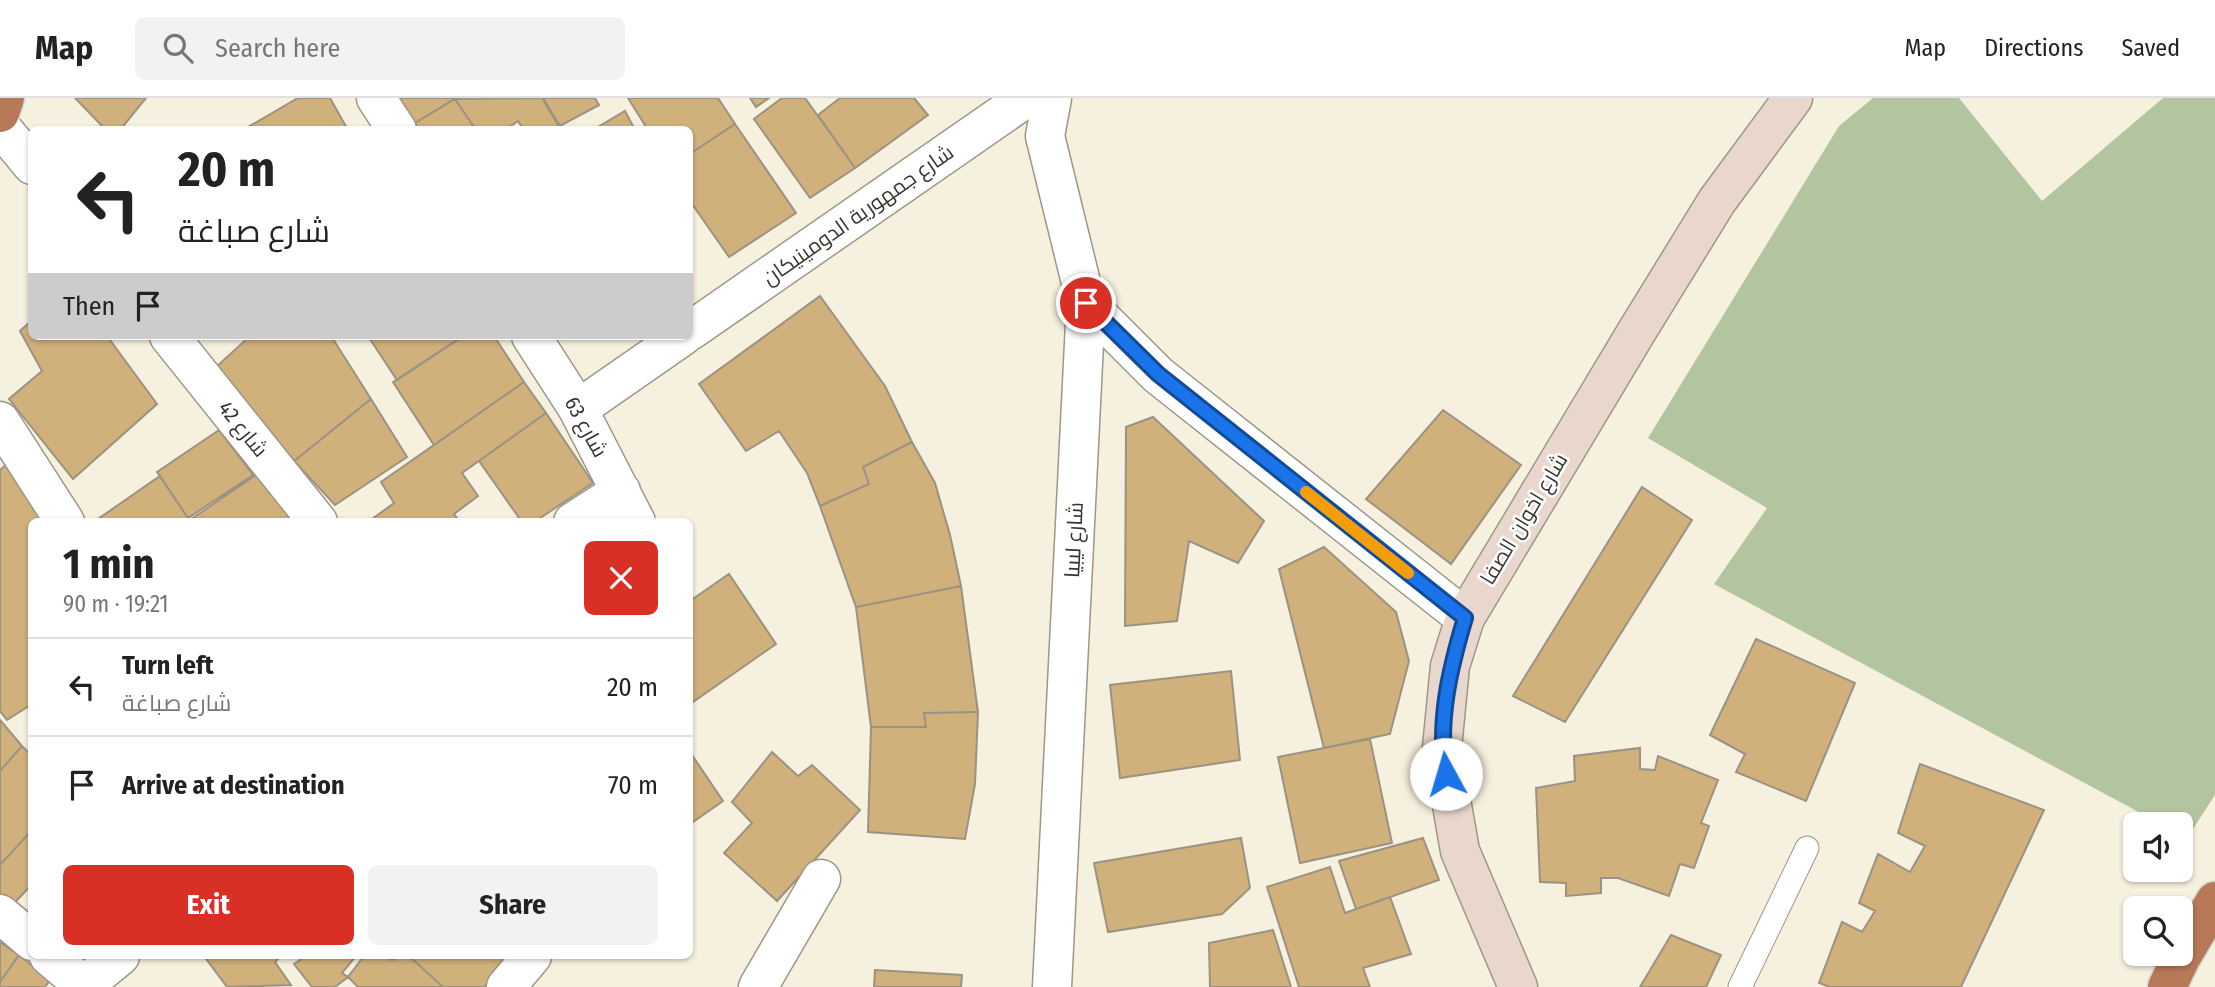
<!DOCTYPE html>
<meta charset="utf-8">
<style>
:root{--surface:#fff;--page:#f2f2f2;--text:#222;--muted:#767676;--line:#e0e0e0;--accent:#d93025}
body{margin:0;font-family:"Fira Sans Condensed",Cairo,sans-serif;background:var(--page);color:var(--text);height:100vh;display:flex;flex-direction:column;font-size:26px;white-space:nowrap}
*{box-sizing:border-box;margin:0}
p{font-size:23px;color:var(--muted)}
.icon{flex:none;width:38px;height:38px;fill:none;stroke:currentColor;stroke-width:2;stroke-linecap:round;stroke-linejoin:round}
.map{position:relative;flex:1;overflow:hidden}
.side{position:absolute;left:28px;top:420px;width:665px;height:441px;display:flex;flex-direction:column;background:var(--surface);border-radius:10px;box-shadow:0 2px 5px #0004}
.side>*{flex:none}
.banner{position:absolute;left:28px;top:28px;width:665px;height:214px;border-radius:10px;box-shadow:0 2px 5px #0004;background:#fff;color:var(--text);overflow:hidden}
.controls{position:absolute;left:2123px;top:714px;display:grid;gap:14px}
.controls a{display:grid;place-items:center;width:70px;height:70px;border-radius:10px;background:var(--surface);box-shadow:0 2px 5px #0004;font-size:35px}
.pin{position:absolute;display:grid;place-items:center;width:60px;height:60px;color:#fff;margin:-30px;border:4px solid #fff;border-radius:50%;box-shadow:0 2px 7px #0007}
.me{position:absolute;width:77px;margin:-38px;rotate:354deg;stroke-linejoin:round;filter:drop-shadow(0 0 5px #0008)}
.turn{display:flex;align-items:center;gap:24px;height:147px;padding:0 35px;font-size:32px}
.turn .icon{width:91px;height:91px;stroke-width:2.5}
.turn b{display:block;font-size:49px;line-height:60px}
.then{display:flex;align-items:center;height:66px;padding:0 35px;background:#0003;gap:14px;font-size:26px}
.round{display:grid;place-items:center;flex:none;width:74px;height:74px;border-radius:10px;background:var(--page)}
.summary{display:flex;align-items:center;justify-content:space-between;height:119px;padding:0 35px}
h1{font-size:42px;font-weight:700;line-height:52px}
.button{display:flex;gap:14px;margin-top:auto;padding:14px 35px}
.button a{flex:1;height:80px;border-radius:10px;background:var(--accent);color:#fff;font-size:28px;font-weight:700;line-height:80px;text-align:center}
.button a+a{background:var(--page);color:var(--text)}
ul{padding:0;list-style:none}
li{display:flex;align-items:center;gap:21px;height:98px;padding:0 35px;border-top:2px solid var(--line)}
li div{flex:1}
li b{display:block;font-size:26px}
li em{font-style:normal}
header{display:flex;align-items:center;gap:42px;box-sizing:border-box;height:98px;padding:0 35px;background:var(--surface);border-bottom:2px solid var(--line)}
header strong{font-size:33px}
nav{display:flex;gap:38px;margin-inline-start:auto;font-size:24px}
.search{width:490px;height:63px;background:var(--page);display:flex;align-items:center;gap:18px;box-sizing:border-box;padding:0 24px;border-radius:10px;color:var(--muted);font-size:26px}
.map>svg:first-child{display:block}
.green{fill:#b3c5a0}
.building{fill:#d0b07b;stroke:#9c9283;stroke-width:2}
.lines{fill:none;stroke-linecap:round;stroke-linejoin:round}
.lane-casing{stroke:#9d9787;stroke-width:25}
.street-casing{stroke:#9d9787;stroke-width:41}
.secondary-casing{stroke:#9d9787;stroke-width:41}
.highway-casing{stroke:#d7d6d5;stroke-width:41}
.lane{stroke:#fff;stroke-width:23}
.street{stroke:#fff;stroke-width:38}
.secondary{stroke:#e9d7cd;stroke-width:38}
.highway{stroke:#b77957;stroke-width:38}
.route-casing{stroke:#114b97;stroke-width:18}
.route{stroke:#1a73e8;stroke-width:12}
.slow{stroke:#f59e0b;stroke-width:12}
.labels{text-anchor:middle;stroke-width:5;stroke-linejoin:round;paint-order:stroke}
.street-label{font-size:21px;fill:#36342d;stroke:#fff}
</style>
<header>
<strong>Map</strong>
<div class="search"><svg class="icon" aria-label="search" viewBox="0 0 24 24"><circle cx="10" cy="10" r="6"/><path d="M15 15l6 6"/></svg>Search here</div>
<nav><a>Map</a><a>Directions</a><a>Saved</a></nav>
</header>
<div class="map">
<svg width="2215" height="889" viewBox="0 0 2215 889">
<rect width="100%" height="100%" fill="#f6f0de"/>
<path class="green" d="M 1873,0 L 1959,0 L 2042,103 L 2163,0 L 2215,0 L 2215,697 L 2187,740 L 2181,737 L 2180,726 L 2161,726 L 1714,486 L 1767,410 L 1648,340 L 1839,28 Z"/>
<path class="building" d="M 75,0 L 146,0 L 120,32 L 106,32 Z
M 298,0 L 330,0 L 348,32 L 243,32 Z
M 399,0 L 456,0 L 415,25 Z
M 542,0 L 561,32 L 524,32 L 518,23 L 505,32 L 476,32 L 455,1 Z
M 543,0 L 595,0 L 599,7 L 560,28 Z
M 628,0 L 718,0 L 735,26 L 690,56 L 690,32 L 648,32 Z
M 750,0 L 769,0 L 756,9 Z
M 782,0 L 805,0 L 855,70 L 810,100 L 754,21 Z
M 840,0 L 914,0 L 928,17 L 855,70 L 818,17 Z
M 455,1 L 476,32 L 419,32 L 415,25 Z
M 625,13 L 635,32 L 593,32 Z
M 735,26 L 796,115 L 729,159 L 690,103 L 690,56 Z
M 820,198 L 885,288 L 912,344 L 863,369 L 869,386 L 820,408 L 807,375 L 779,333 L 746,353 L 699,286 Z
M 32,222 L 32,238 L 107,238 L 157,306 L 73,381 L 9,301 L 42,273 L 20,233 Z
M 250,238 L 331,238 L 371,301 L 294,363 L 215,270 Z
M 368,238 L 462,238 L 462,239 L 397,282 Z
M 494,238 L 524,284 L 434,347 L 393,284 L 463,238 Z
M 524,284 L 546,315 L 462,375 L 478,398 L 454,416 L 460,424 L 368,424 L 394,405 L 381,384 Z
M 371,301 L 407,359 L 335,407 L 294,363 Z
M 1443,312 L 1521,367 L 1451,466 L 1366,401 Z
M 546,315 L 593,385 L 534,424 L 522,424 L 479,363 Z
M 1153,319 L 1264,423 L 1238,465 L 1189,443 L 1177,523 L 1125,528 L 1126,329 Z
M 219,332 L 253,377 L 188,420 L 157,374 Z
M 912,344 L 935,385 L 950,437 L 961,488 L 856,509 L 820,408 L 869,386 L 863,369 Z
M 8,365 L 47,424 L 32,424 L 32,606 L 7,622 L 0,613 L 0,372 Z
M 260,374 L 292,424 L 187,424 Z
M 160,378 L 188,420 L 184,424 L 100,424 L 98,421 Z
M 1642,389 L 1692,422 L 1565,624 L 1513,598 Z
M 1324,449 L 1396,514 L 1409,563 L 1390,636 L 1324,650 L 1279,471 Z
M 729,476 L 776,546 L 690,606 L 690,503 Z
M 961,488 L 978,614 L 924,615 L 926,629 L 871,629 L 856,509 Z
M 1756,541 L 1855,585 L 1806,703 L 1736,674 L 1745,656 L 1710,637 Z
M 1231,573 L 1240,662 L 1120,680 L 1110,587 Z
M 978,614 L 975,686 L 965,741 L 868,734 L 871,629 L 926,629 L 924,615 Z
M 0,622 L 22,648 L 0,673 Z
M 1370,641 L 1392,745 L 1300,765 L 1278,659 Z
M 22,648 L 32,658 L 32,732 L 0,767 L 0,673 Z
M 1640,650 L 1640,671 L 1655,672 L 1658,658 L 1718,682 L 1701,725 L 1709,728 L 1694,770 L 1680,766 L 1669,798 L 1618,780 L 1601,780 L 1601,795 L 1566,798 L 1566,785 L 1540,784 L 1536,690 L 1575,683 L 1574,658 Z
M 690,654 L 723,703 L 690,726 Z
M 772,654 L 798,678 L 812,667 L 860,712 L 777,803 L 724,755 L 752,725 L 732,704 Z
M 1920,666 L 2044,712 L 1961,889 L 1830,889 L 1819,885 L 1842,824 L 1862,834 L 1875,813 L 1859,805 L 1878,756 L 1910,774 L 1925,748 L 1898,735 Z
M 32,732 L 32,786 L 11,809 L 0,800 L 0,767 Z
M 1241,740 L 1250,790 L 1222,816 L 1108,834 L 1094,765 Z
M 1423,740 L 1439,782 L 1356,811 L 1339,763 Z
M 1330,769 L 1345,815 L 1390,799 L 1411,856 L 1363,870 L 1370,889 L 1299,889 L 1267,789 Z
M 1273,832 L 1291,889 L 1210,889 L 1209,845 Z
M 1671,837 L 1721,857 L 1706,889 L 1640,889 Z
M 0,844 L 19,857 L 0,884 Z
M 19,857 L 50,882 L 45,889 L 0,889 L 0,884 Z
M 204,858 L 281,858 L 275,864 L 291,887 L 227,889 Z
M 306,858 L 356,858 L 342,875 L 348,879 L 335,889 L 312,889 L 294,866 Z
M 364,858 L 386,858 L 392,862 L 400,858 L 409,858 L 443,889 L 358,889 L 348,879 Z
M 409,858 L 501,858 L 508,863 L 484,889 L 443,889 Z
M 875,872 L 962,877 L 961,889 L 874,889 Z"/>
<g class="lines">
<defs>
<path id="lane" d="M 1740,889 L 1807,750"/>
<path id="street" d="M 376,0 L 397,32
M 0,28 L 32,67
M 1086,205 L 1158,277 L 1465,520
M 690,233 L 1026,0
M 169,238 L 318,424
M 531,238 L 578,311 L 636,424
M 578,311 L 683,238
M 0,323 L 65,424
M 573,424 L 621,393
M 0,816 L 32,843
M 49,858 L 83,887
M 82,889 L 120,858
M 506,889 L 532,858
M 758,889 L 821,781
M 1052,889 L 1086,205 L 1045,38 L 1052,0"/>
<path id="secondary" d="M 1518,889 L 1460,753 L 1442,650 L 1450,568 L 1465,520 L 1637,233 L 1717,103 L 1793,0"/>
<path id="highway" d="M 0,15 L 5,0
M 2167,889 L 2181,860 L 2215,803"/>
</defs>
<use href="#lane" class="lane-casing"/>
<use href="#street" class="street-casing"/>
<use href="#secondary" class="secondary-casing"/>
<use href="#highway" class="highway-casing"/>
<use href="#lane" class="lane"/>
<use href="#street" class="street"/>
<use href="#secondary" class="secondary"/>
<use href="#highway" class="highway"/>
</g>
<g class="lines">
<defs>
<path id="route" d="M 1086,205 L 1158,276 L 1465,520 C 1450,570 1437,624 1446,676"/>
</defs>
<use href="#route" class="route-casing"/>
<use href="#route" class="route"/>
<path class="slow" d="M 1306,394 L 1408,475"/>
</g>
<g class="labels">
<g class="street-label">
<text transform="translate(858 117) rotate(-35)" y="7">شارع جمهورية الدومينيكان</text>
<text transform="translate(586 329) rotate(61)" y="7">شارع 63</text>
<text transform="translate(243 331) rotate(51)" y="7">شارع 42</text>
<text transform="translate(1524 421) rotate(-59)" y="7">شارع اخوان الصفا</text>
<text transform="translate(1074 442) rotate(-87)" y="7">شارع ليبيا</text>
</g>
</g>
</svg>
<div class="controls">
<a><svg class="icon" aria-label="sound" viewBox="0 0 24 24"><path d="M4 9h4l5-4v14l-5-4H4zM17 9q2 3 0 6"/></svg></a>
<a><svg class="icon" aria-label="search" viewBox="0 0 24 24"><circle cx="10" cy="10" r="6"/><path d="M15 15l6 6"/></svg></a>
</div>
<div class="pin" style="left:1086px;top:205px;background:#d93025"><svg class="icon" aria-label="arrive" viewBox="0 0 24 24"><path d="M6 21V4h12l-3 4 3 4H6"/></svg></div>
<svg class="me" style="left:1446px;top:676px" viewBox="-20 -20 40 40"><circle r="19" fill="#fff"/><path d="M0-13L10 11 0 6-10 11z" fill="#1a73e8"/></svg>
<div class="banner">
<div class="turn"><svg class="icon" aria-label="left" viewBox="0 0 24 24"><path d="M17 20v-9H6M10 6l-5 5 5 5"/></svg><div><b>20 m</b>شارع صباغة</div></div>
<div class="then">Then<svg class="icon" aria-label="arrive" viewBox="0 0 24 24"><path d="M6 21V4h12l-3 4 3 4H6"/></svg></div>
</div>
<section class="side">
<div class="summary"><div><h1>1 min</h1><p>90 m · 19:21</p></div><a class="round" style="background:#d93025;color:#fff"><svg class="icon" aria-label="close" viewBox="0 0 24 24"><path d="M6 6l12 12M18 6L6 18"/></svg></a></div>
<ul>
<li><svg class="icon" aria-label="left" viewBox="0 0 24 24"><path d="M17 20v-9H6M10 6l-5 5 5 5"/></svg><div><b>Turn left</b><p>شارع صباغة</p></div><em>20 m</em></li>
<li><svg class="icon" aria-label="arrive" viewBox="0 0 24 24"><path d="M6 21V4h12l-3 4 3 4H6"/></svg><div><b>Arrive at destination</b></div><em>70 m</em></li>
</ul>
<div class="button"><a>Exit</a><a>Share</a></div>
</section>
</div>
